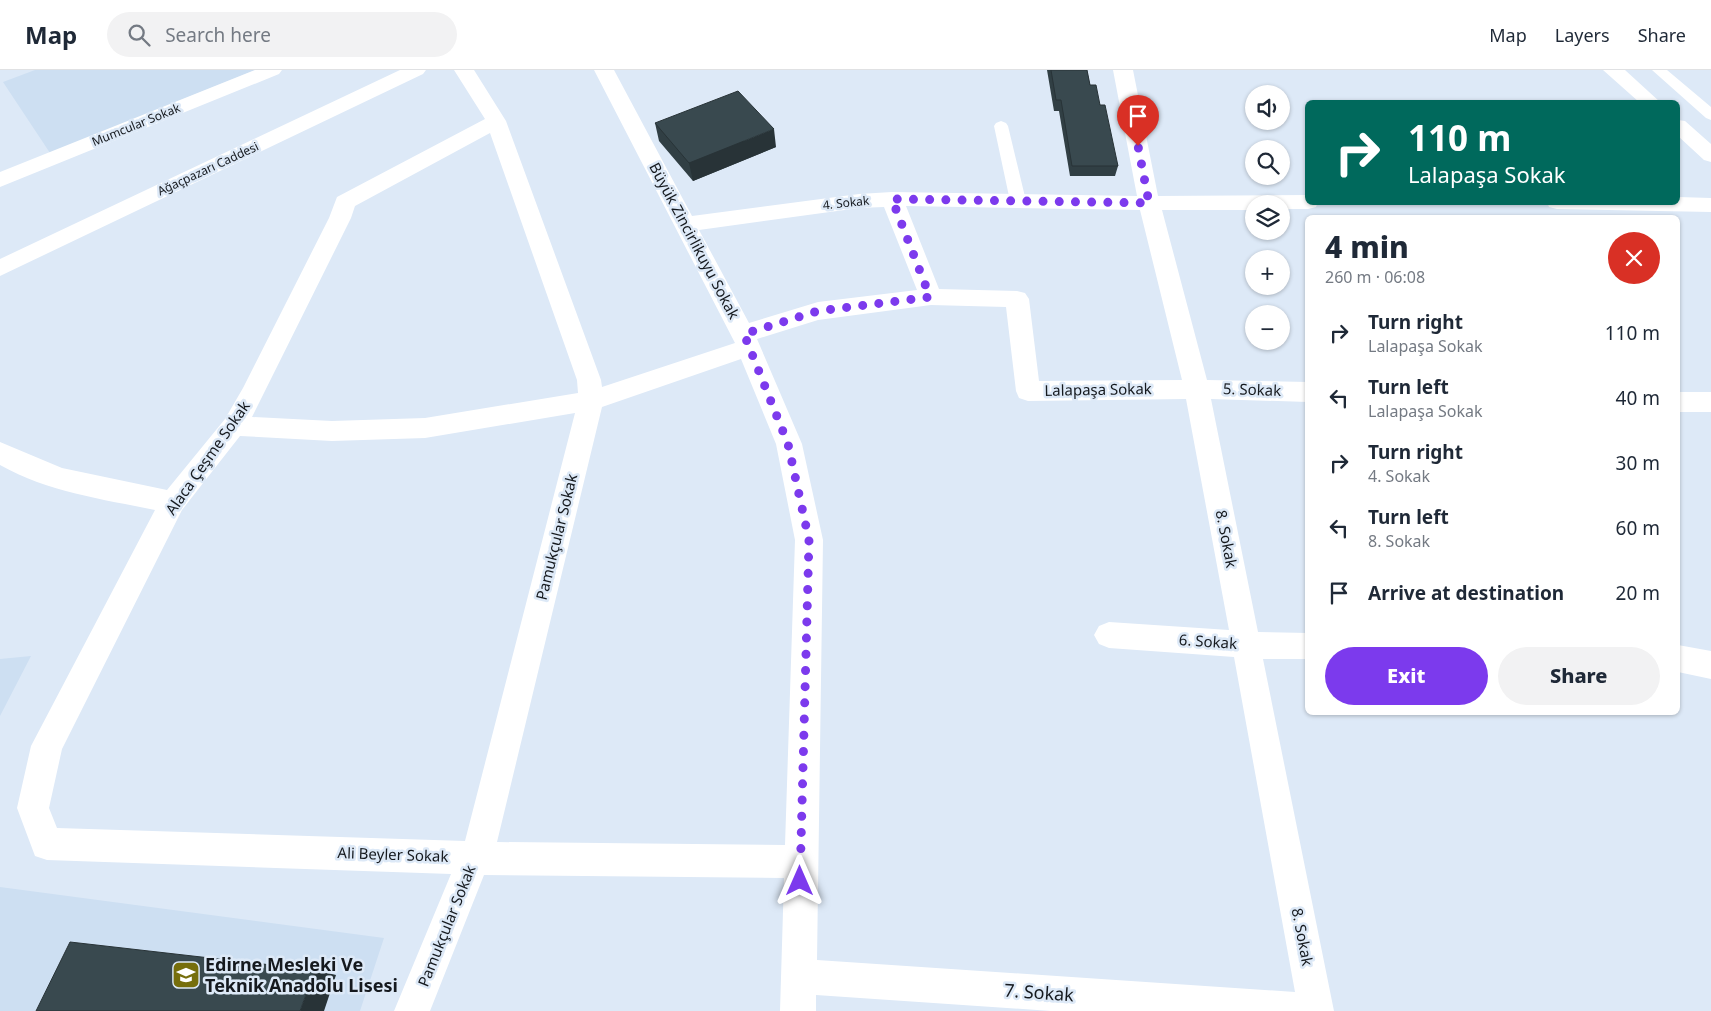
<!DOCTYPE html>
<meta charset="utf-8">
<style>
:root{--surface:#fff;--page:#f2f2f3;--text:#1f2937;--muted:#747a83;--line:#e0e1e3;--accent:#7c3aed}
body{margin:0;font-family:"Noto Sans",sans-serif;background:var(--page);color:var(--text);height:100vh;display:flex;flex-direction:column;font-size:19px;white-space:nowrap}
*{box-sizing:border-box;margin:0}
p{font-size:16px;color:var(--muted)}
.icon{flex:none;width:28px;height:28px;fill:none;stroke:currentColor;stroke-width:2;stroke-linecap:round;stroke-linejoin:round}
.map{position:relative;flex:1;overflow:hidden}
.details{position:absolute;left:1305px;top:145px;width:375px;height:500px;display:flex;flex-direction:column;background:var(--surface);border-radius:8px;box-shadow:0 1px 4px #0004}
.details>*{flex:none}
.banner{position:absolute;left:1305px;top:30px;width:375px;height:105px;border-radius:8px;box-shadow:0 1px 4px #0004;background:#00695c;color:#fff;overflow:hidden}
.fabs{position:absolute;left:1245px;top:15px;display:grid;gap:10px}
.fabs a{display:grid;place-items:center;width:45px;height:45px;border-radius:50%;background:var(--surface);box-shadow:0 1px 4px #0004;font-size:25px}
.pin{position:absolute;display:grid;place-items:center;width:42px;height:42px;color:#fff;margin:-51px -21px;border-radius:50% 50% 50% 0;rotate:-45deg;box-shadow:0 0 5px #0007}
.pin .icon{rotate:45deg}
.me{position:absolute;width:55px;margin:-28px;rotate:0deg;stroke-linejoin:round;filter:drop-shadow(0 0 4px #0008)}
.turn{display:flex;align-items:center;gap:18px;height:105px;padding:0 20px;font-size:22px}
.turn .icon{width:65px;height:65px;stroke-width:2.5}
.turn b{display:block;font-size:35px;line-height:42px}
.round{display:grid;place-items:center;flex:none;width:52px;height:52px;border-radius:26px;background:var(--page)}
.summary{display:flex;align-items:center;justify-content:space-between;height:85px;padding:0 20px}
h1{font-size:30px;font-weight:800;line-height:38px}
.primary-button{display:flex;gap:10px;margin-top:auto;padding:10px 20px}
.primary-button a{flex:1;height:58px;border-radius:30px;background:var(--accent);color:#fff;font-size:20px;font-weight:800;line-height:58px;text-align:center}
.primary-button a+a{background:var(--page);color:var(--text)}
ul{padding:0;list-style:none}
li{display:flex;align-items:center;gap:15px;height:65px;padding:0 20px}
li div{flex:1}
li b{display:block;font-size:19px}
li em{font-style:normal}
header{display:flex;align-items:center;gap:30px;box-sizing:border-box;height:70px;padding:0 25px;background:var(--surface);border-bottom:1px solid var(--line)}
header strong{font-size:24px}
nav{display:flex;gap:28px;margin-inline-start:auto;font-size:18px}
.search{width:350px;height:45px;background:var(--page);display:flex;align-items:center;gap:12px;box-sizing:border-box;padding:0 18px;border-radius:28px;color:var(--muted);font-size:19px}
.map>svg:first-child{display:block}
.built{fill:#cddff2}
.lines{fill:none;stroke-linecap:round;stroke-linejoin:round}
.service{fill:#fff;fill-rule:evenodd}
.minor{fill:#fff;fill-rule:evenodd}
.tertiary{fill:#fff;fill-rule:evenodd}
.wall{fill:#313f44}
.shaded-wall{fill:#283337}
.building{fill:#39494f;stroke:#283337}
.route{stroke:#7c3aed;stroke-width:9;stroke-dasharray:0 16.2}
.labels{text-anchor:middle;stroke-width:5;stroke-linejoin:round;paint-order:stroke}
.far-street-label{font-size:12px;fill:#15191e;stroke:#dde9f7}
.street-label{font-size:15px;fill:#15191e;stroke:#dde9f7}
.near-poi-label{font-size:18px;font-weight:bold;fill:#15191e;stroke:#dde9f7;text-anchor:start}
.near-street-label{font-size:18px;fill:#15191e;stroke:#dde9f7}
</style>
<header>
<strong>Map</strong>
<div class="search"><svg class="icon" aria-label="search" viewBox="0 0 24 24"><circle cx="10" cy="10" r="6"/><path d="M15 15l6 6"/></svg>Search here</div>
<nav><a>Map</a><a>Layers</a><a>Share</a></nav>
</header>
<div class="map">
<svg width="1711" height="941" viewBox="0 0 1711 941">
<rect width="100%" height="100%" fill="#dde9f7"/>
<path class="built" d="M 35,0 L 255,0 L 50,83 L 3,12 Z
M 31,586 L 0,646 L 0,589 Z
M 0,817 L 384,868 L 360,941 L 0,941 Z"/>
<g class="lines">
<path class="service" d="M 1652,0 L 1667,0 L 1711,37 L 1711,50 L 1706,48 Z
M 1001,51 L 1006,53 L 1008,56 L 1026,131 L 1024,135 L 1018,136 L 1012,135 L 1010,131 L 994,56 L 996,53 Z"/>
<path class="minor" d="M 255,0 L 282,0 L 279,4 L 0,117 L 0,102 Z
M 454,0 L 474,0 L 506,51 L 601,310 L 602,317 L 735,273 L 594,0 L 614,0 L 692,146 L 859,124 L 892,122 L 1137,126 L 1113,0 L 1133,0 L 1158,126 L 1308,125 L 1308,132 L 1318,132 L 1316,137 L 1308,139 L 1281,139 L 1281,134 L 1254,134 L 1254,140 L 1162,140 L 1207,310 L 1308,312 L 1308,332 L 1211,329 L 1258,562 L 1308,563 L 1308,589 L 1263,589 L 1334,941 L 1051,941 L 816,925 L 816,941 L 780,941 L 784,808 L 484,805 L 430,941 L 394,941 L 451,804 L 47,790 L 35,786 L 17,738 L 31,676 L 155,440 C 102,429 48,422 0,395 L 0,372 L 62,398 L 167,420 L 225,349 L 243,318 L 329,148 L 337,127 L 485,49 ZM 490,63 L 577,310 L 578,323 L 425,348 L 332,351 L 252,347 L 351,148 L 355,136 ZM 906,136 L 1140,140 L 1182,310 L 1039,311 L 1029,229 L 1025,223 L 1017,221 L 939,219 ZM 884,137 L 917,220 L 818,232 L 749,253 L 699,160 L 859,138 ZM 931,235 L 1006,237 L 1016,321 L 1019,328 L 1028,331 L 1186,329 L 1229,560 L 1109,552 L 1099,556 L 1094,565 L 1099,574 L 1109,578 L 1234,587 L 1295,922 L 817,890 L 823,470 L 802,374 L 757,269 L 818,250 ZM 741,289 L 776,374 L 795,470 L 785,775 L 497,772 L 602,337 ZM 575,343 L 465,771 L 57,758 L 49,738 L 62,679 L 182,440 L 240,366 L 332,371 L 425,368 Z
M 1678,127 L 1711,128 L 1711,142 L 1557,139 L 1549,137 L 1547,132 L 1678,132 Z
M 1678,322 L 1711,322 L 1711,342 L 1678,342 Z
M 1678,575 L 1711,581 L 1711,609 L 1678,602 Z"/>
<path class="tertiary" d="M 400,0 L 426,0 L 423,4 L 0,206 L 0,189 Z
M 1603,0 L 1625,0 L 1660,32 L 1639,32 Z
M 1678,50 L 1685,51 L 1711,74 L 1711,92 L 1704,90 L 1678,66 Z"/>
</g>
<path class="wall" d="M 1047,0 L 1087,0 L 1090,15 L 1100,35 L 1118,96 L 1115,106 L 1070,106 L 1059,41 L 1054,41 Z
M 655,53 L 776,77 L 693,111 L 659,71 Z"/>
<path class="shaded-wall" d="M 774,59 L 776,77 L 693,111 L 689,93 Z
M 315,900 L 336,905 L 324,941 L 300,941 Z"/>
<path class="building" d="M 1051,0 L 1087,0 L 1090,15 L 1096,15 L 1100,35 L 1105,35 L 1118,96 L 1072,96 L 1061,30 L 1056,30 Z
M 738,21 L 774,59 L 689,93 L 655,53 Z
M 70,872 L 315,900 L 300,941 L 36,941 Z"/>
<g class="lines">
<path class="route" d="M 800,811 L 809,470 L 788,374 L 744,264 L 818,241 L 930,227 L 892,129 L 1149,133 L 1138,76"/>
</g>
<defs>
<symbol id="school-square" viewBox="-11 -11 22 22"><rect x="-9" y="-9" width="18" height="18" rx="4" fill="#766e0c" stroke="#dde9f7"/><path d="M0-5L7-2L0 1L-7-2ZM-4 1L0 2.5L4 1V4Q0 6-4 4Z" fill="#fff"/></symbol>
</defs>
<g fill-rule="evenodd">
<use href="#school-square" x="170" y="889" width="32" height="32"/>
</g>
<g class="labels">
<g class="far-street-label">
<text transform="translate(136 55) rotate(-22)" y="4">Mumcular Sokak</text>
<text transform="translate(208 99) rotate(-25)" y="4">Ağaçpazarı Caddesi</text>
<text transform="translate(846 133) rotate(-6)" y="4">4. Sokak</text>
</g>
<g class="street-label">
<text transform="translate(694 171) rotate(62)" y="5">Büyük Zincirlikuyu Sokak</text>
<text transform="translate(1098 320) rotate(-1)" y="5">Lalapaşa Sokak</text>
<text transform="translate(1252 320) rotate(2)" y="5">5. Sokak</text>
<text transform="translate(208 388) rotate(-55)" y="5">Alaca Çeşme Sokak</text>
<text transform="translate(557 467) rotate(-76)" y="5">Pamukçular Sokak</text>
<text transform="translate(1226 469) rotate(79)" y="5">8. Sokak</text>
<text transform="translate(1208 572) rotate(4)" y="5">6. Sokak</text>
<text transform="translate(393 785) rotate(2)" y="5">Ali Beyler Sokak</text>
<text transform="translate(447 856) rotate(-68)" y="5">Pamukçular Sokak</text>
<text transform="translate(1302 867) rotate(79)" y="5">8. Sokak</text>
</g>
<g class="near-poi-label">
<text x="205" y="901">Edirne Mesleki Ve<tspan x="205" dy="21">Teknik Anadolu Lisesi</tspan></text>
</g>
<g class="near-street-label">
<text transform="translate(1039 923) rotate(4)" y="6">7. Sokak</text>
</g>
</g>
</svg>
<div class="fabs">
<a><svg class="icon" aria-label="sound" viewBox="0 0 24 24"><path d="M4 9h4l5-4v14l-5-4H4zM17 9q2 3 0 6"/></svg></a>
<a><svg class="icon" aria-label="search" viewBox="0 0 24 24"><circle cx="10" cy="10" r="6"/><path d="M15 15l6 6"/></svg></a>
<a><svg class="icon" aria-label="layers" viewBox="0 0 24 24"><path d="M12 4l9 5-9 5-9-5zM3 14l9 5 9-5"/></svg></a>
<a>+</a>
<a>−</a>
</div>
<div class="pin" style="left:1138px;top:76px;background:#d93025"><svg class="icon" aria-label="arrive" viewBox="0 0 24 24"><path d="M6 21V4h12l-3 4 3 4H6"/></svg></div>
<svg class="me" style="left:800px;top:811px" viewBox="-20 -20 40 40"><path d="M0-17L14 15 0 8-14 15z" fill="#7c3aed" stroke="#fff" stroke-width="4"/></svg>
<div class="banner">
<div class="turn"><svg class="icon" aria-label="right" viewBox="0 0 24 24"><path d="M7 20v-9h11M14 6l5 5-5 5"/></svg><div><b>110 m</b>Lalapaşa Sokak</div></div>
</div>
<section class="details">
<div class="summary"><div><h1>4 min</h1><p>260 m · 06:08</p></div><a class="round" style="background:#d93025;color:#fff"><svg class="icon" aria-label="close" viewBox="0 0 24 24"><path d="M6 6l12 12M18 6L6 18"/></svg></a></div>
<ul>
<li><svg class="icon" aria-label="right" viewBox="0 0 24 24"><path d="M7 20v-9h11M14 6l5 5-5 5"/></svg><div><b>Turn right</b><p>Lalapaşa Sokak</p></div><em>110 m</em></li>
<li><svg class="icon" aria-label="left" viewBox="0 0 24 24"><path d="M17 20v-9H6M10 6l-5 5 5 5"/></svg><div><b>Turn left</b><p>Lalapaşa Sokak</p></div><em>40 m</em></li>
<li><svg class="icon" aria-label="right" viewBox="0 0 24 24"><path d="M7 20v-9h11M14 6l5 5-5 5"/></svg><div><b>Turn right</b><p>4. Sokak</p></div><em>30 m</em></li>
<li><svg class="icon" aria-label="left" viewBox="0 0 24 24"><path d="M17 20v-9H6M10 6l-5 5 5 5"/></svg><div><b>Turn left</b><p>8. Sokak</p></div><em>60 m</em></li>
<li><svg class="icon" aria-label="arrive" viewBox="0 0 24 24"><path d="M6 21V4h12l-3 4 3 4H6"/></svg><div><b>Arrive at destination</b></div><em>20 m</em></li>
</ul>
<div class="primary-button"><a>Exit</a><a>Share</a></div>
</section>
</div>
